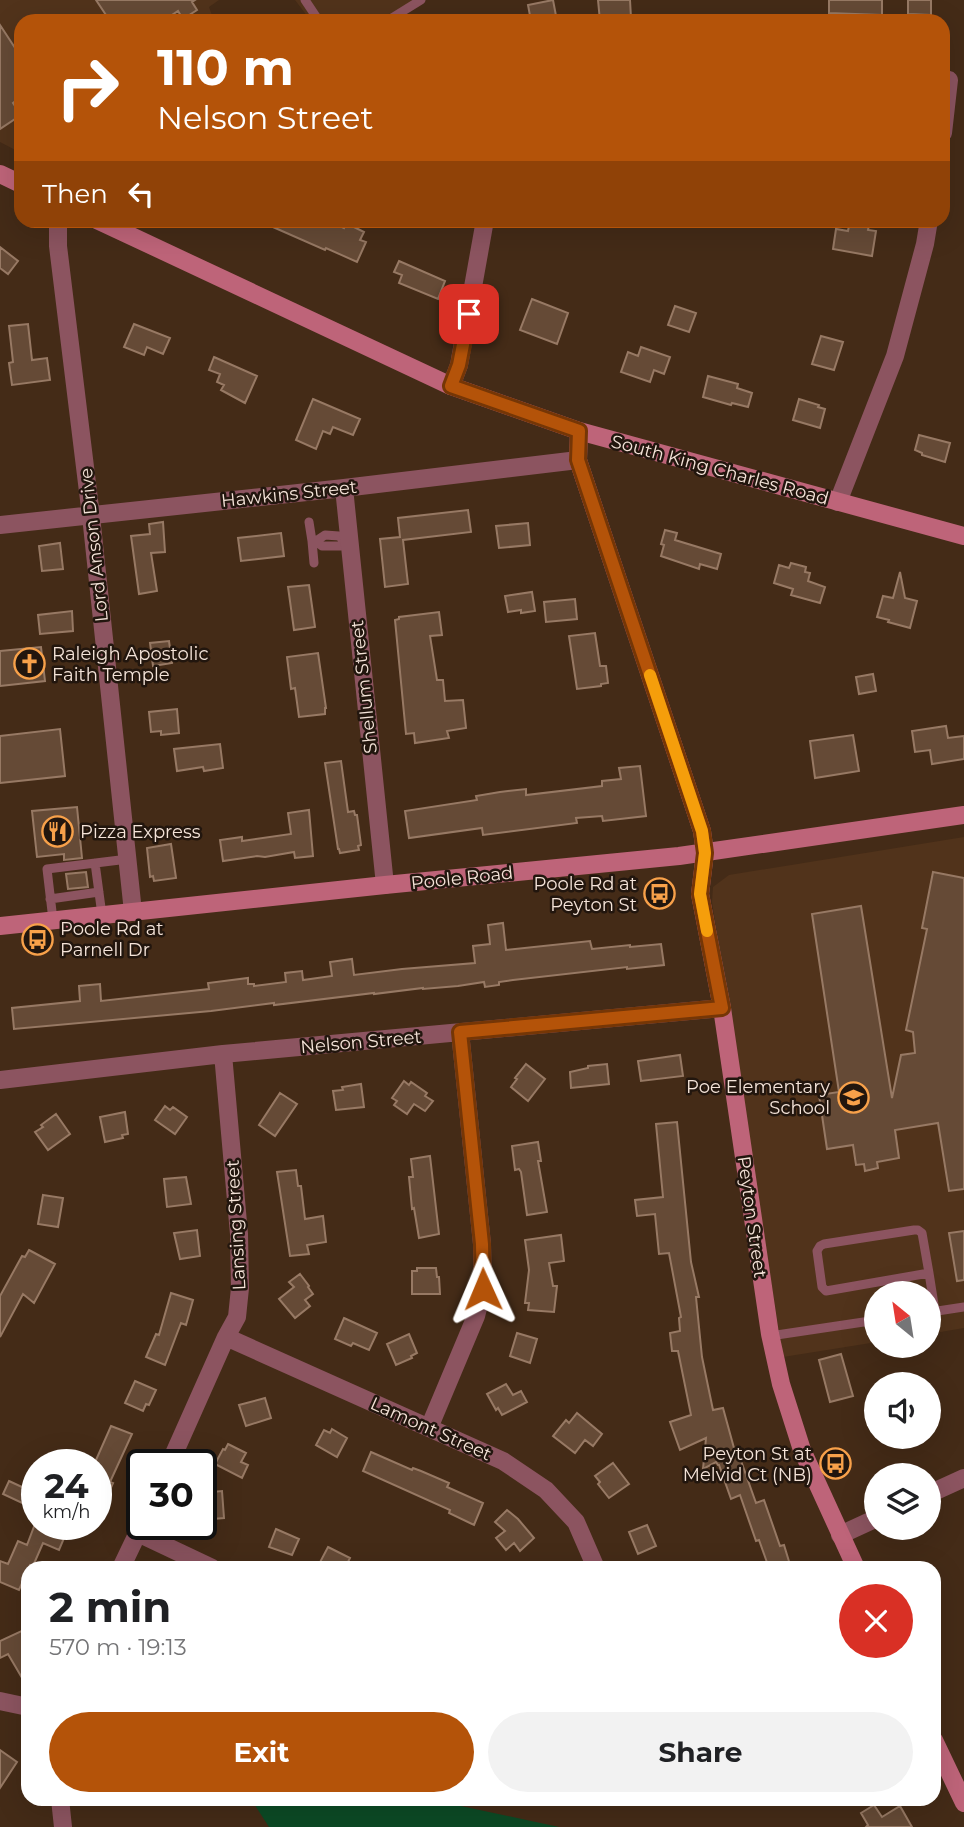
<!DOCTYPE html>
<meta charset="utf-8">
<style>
:root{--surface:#fff;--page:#f2f2f2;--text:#202124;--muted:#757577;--accent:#b45309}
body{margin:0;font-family:Montserrat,sans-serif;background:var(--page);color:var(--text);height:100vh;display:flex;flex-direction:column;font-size:26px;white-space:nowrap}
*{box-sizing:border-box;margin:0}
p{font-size:23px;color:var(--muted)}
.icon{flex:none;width:38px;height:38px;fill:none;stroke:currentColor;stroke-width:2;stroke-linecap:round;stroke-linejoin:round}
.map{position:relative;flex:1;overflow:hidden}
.panel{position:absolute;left:21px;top:1561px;width:920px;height:245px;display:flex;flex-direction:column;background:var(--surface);border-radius:21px;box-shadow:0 7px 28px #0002}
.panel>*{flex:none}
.guide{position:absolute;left:14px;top:14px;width:936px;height:214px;border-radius:21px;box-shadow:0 7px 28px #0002;background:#b45309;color:#fff;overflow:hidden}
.needle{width:46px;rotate:330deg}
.tools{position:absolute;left:864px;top:1281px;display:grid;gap:14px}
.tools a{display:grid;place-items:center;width:77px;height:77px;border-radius:50%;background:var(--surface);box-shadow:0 7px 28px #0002;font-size:35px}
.speed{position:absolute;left:21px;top:1449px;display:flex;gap:14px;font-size:35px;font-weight:700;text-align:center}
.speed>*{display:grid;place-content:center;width:91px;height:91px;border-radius:50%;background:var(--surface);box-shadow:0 7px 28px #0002;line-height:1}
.speed small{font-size:18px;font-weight:400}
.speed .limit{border:4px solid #111;border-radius:10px;background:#fff;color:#111}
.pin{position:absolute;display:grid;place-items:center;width:60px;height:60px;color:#fff;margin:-30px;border-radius:14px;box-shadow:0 4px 10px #0006}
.me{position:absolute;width:77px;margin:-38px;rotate:359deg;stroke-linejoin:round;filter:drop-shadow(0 0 5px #0008)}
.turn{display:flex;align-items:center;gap:24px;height:147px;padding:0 28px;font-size:32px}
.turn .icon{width:91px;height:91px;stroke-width:2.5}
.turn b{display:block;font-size:49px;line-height:60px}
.then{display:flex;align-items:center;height:66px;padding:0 28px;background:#0003;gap:14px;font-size:26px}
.round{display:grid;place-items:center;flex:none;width:74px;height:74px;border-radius:37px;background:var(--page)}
.headline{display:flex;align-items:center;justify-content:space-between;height:119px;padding:0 28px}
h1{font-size:42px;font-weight:700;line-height:52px}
.button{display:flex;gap:14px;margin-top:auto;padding:14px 28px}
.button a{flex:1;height:80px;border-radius:42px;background:var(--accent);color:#fff;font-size:28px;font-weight:700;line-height:80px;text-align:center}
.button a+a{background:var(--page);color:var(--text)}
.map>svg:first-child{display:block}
.built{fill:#51331b}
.green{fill:#0c4a25}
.building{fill:#654a36;stroke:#977964;stroke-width:2}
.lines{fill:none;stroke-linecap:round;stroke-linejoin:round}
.lane{stroke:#8c5460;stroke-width:9}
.street{stroke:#8c5460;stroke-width:18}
.secondary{stroke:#be6479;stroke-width:18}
.route-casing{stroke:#753606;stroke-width:18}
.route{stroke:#b45309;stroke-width:12}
.slow{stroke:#f59e0b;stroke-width:12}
.labels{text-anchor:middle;stroke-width:5;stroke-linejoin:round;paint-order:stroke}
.street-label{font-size:18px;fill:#f4e3d8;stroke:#22160e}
.poi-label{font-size:18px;fill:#f4e3d8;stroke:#22160e;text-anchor:start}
</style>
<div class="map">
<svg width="964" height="1827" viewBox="0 0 964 1827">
<rect width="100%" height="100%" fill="#442b17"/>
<path class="built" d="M 0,0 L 219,0 L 209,7 L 214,21 L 21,21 L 21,153 L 0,142 Z
M 295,0 L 424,0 L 389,21 L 311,21 Z
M 964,837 L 964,1328 L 929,1334 L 929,1293 L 877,1293 L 877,1342 L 783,1357 L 712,902 L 713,887 L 729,875 Z"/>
<path class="green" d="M 251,1799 L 428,1799 L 559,1827 L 269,1827 Z"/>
<path class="building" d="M 96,0 L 195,0 L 192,2 L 197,10 L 183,19 L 178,11 L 163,21 L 110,21 Z
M 553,0 L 557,21 L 531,21 L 528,5 Z
M 598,0 L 630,0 L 631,18 L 600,21 Z
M 829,0 L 882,0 L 882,15 L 829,13 Z
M 908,0 L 931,0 L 931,15 L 908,14 Z
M 0,25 L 21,57 L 21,97 L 13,103 L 21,115 L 0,129 Z
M 257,220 L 328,220 L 344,228 L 346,223 L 364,232 L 360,240 L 366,242 L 357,262 L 326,248 L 325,250 Z
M 850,220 L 870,220 L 868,230 L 876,231 L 872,256 L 833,249 L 836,229 L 848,231 Z
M 0,247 L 18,261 L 8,274 L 0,268 Z
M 399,261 L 445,281 L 438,299 L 399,283 L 402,275 L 394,272 Z
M 532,299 L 568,313 L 557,344 L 520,330 Z
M 675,306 L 696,313 L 689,332 L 668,325 Z
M 28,324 L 32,360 L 47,358 L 50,380 L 12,385 L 9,363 L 13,362 L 9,326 Z
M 134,324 L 170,338 L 163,354 L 147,347 L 144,355 L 124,347 Z
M 821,336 L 843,342 L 834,370 L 812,364 Z
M 641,347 L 670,357 L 664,374 L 654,370 L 650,382 L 621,372 L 628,352 L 638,356 Z
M 214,357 L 257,376 L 245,403 L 221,390 L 224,385 L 217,382 L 220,374 L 209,370 Z
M 708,376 L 738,384 L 737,388 L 752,393 L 748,407 L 732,403 L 731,405 L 703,397 Z
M 313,399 L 360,419 L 353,435 L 333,427 L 330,434 L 323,431 L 316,449 L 296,440 Z
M 799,399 L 819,405 L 818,407 L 825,409 L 820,428 L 793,420 Z
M 919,435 L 950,443 L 945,462 L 922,455 L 922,453 L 915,450 Z
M 468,510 L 471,532 L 403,540 L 408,584 L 385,587 L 380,539 L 400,537 L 398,518 Z
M 163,522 L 165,552 L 151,553 L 157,591 L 139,594 L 131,536 L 150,534 L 149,524 Z
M 528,523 L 530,545 L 499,548 L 496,526 Z
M 665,530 L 677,533 L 675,540 L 721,554 L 717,569 L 700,564 L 699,569 L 661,556 L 664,545 L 661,544 Z
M 281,533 L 284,556 L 241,561 L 238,538 Z
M 60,543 L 63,569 L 42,571 L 39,546 Z
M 791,563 L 806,567 L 805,572 L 810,573 L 808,581 L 825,587 L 820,603 L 791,595 L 793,589 L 774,583 L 779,565 L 789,568 Z
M 900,572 L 905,598 L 917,601 L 910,628 L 888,622 L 889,620 L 877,617 L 883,596 L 893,598 Z
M 309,585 L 315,627 L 294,630 L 288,587 Z
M 532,592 L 535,611 L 521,613 L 521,610 L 508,612 L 505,596 Z
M 575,599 L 577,619 L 546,622 L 544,602 Z
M 72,611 L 73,631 L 40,634 L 38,615 Z
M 439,612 L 442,635 L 430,636 L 437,680 L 443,680 L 445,701 L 463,700 L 466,728 L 447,731 L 449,738 L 415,743 L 414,733 L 406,734 L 395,620 L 399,619 L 399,617 Z
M 595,633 L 600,666 L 606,666 L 608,683 L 601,684 L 601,686 L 577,689 L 569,636 Z
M 169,641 L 172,663 L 153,666 L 150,643 Z
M 41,647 L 45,681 L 0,686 L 0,651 Z
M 318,653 L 326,708 L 325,708 L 325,714 L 299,717 L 295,688 L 291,689 L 287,657 Z
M 873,674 L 876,691 L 859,694 L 856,677 Z
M 177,709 L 179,733 L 161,735 L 161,731 L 151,732 L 149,712 Z
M 946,726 L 948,738 L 964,736 L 964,759 L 932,764 L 930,750 L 915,752 L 912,731 Z
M 60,729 L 65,776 L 0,783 L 0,736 Z
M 853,735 L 859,771 L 815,778 L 810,741 Z
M 220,744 L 223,768 L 204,771 L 203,767 L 177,771 L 174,749 Z
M 341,761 L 348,812 L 354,811 L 355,815 L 357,815 L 361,845 L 358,846 L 359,850 L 340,853 L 339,849 L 338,849 L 325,763 Z
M 640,766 L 646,816 L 603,821 L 602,816 L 576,818 L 577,823 L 483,835 L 482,828 L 409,838 L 405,811 L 477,800 L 476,796 L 500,792 L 526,789 L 526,795 L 602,786 L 602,781 L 621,779 L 619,768 Z
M 77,807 L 82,858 L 64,860 L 64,854 L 37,857 L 32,811 Z
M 309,810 L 313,856 L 295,858 L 294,852 L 265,857 L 257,856 L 223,861 L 220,840 L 242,837 L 242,841 L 291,834 L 288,813 Z
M 171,844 L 176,878 L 154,881 L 153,876 L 150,877 L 147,848 Z
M 86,872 L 88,887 L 68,889 L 66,874 Z
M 933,872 L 964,878 L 964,1189 L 949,1191 L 938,1123 L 895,1130 L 899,1158 L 877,1162 L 878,1168 L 865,1171 L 864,1164 L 856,1165 L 853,1145 L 827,1149 L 819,1095 L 839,1092 L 812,914 L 861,906 L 892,1098 L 901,1055 L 915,1053 L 913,1032 L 906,1030 L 927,929 L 922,928 Z
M 503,923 L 506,950 L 590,941 L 592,949 L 630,945 L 630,947 L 661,944 L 664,965 L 627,969 L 627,967 L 513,980 L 499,982 L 499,985 L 485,987 L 484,982 L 458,986 L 423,989 L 423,988 L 374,994 L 374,993 L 274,1005 L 274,1003 L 211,1011 L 14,1029 L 12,1008 L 80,1001 L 79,986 L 100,984 L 101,1001 L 209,989 L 208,983 L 248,978 L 248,984 L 254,984 L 254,986 L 286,982 L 285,973 L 302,971 L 303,980 L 332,976 L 330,962 L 352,959 L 354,975 L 402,969 L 475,963 L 473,946 L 490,944 L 488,925 Z
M 680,1055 L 683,1076 L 641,1081 L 638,1061 Z
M 526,1064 L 545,1079 L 528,1101 L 511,1087 L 517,1079 L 515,1078 Z
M 607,1064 L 609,1084 L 571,1088 L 570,1072 L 588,1068 L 588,1066 Z
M 404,1081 L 409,1085 L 411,1082 L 427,1093 L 425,1096 L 433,1101 L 425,1111 L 414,1104 L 407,1114 L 394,1105 L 397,1101 L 392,1098 Z
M 361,1084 L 364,1107 L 336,1110 L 333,1091 L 343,1090 L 342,1087 Z
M 280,1093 L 297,1104 L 275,1136 L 259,1125 Z
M 165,1106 L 170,1110 L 173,1107 L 187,1117 L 175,1134 L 155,1120 Z
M 125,1112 L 128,1134 L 122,1135 L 123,1138 L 105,1142 L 100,1117 Z
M 56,1114 L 70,1134 L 48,1150 L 35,1132 L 43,1127 L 41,1125 Z
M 677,1122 L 691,1262 L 699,1297 L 696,1297 L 702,1357 L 713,1410 L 723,1408 L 737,1459 L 740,1458 L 756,1503 L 764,1500 L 780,1546 L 784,1545 L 791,1568 L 769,1568 L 759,1540 L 756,1541 L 740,1495 L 731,1499 L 719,1465 L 718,1465 L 716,1462 L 703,1469 L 706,1438 L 680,1450 L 670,1422 L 691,1415 L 678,1351 L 672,1351 L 670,1333 L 680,1331 L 679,1318 L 681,1317 L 669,1253 L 659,1254 L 655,1214 L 637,1216 L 635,1200 L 663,1197 L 656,1124 Z
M 538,1142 L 541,1161 L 538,1161 L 547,1212 L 527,1215 L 521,1172 L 519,1169 L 515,1170 L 512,1146 Z
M 430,1156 L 439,1234 L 419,1238 L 414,1208 L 412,1209 L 409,1177 L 413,1177 L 411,1159 Z
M 296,1170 L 298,1186 L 301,1186 L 305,1219 L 323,1216 L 326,1242 L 307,1245 L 309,1254 L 290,1256 L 277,1172 Z
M 186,1177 L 191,1204 L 167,1207 L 164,1179 Z
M 43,1195 L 63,1198 L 58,1227 L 38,1224 Z
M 197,1230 L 200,1256 L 180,1259 L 174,1233 Z
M 964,1231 L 964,1280 L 957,1281 L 949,1233 Z
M 561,1235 L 564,1261 L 549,1263 L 553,1286 L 557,1286 L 554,1312 L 528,1310 L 529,1303 L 525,1303 L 529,1270 L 525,1240 Z
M 29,1250 L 55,1264 L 34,1303 L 23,1294 L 0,1337 L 0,1296 L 22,1256 L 25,1257 Z
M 417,1268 L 436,1268 L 437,1277 L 439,1277 L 440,1294 L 412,1294 L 412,1271 L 417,1271 Z
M 300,1274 L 309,1286 L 308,1287 L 313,1294 L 305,1300 L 310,1306 L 295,1318 L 279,1299 L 294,1287 L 289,1282 Z
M 171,1293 L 193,1300 L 186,1325 L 181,1323 L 165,1365 L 146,1357 L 156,1334 L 159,1335 Z
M 344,1318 L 377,1333 L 369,1350 L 353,1343 L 351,1346 L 335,1339 Z
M 517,1333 L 537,1339 L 530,1363 L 510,1356 Z
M 409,1334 L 417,1353 L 411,1356 L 412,1358 L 396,1365 L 387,1344 Z
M 841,1354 L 853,1396 L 830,1402 L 819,1360 Z
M 135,1381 L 156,1390 L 149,1405 L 146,1404 L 143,1411 L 125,1403 Z
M 506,1384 L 513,1395 L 521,1391 L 527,1402 L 502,1415 L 498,1408 L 496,1410 L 487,1394 Z
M 265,1398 L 271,1418 L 246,1426 L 239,1405 Z
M 577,1413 L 602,1434 L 593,1446 L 585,1440 L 575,1453 L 553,1436 L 566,1420 L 569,1423 Z
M 111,1426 L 132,1434 L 110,1482 L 113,1483 L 96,1522 L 96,1460 Z
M 332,1429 L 347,1438 L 337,1457 L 316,1445 L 324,1430 L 330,1433 Z
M 228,1444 L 246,1453 L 241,1462 L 248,1465 L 242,1478 L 215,1464 L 223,1449 L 225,1450 Z
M 371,1452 L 412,1470 L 413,1468 L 421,1471 L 449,1483 L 447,1487 L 483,1503 L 474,1525 L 449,1513 L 450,1510 L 363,1471 Z
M 613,1463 L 629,1484 L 609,1498 L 598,1484 L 600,1482 L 595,1476 Z
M 9,1481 L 37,1494 L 37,1510 L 3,1494 Z
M 222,1491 L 224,1518 L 201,1520 L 202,1493 Z
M 507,1510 L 518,1519 L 534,1538 L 520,1551 L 514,1543 L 506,1550 L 496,1538 L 505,1531 L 495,1522 Z
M 35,1524 L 70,1524 L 59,1550 L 43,1543 L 33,1566 L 30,1565 L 19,1590 L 0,1582 L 0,1561 L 8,1564 L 18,1541 L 27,1545 Z
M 647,1525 L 656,1546 L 638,1554 L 629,1532 Z
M 276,1529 L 299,1539 L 292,1555 L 269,1547 Z
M 328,1547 L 350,1558 L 345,1568 L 317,1568 Z
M 28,1628 L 28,1688 L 8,1654 L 0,1658 L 0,1641 Z
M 0,1750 L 17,1762 L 0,1788 Z
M 874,1805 L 882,1817 L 900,1806 L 912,1827 L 866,1827 L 868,1825 L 861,1813 Z"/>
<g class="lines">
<path class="lane" d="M 305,0 L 319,21
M 387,21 L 421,0
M 309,522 L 312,541 L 316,541
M 312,541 L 314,563
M 344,541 L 341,546 L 322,546 L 316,541 L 325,535 L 339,536 L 344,541 L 349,541
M 95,863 L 102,915
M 50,899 L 99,892
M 53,920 L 47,869 L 128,859
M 914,1230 L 918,1230 L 922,1233 L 929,1273 L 826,1291 L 822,1287 L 817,1251 L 820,1246 L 824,1244 Z
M 929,1273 L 935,1311
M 931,1312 L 964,1307
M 770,1336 L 877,1320"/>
<path class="street" d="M 943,133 L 949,80
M 58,220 L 58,246 L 91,516 L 133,912
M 451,386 L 459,365 L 485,220
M 344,488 L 385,885
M 838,502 L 895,356 L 925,244 L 929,220
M 0,525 L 344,488 L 578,460
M 0,1080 L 223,1054 L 722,1008
M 226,1337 L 503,1461 L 546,1490 L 576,1522 L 596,1568
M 429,1428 L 476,1316 L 483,1289 L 482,1244 L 460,1032
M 169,1465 L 226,1337 L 237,1317 L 240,1288 L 239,1234 L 223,1054
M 929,1494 L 964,1478
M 138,1533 L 212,1568
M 840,1535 L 877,1518
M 121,1568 L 142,1524
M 0,1701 L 28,1707
M 60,1799 L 63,1827"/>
<path class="secondary" d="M 0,174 L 21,184
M 97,220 L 451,386 L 579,431 L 964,536
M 579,431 L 578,460 L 702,831 L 705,853 L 700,894 L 722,1008 L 770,1334 L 781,1384 L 802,1450 L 856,1568
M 0,926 L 385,885 L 679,856 L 964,815
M 934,1740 L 964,1803"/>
</g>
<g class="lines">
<defs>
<path id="route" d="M 469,314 L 459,365 L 451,386 L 579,431 L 578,460 L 702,831 L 705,853 L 700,894 L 722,1008 L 460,1032 L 482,1244 L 483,1289"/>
</defs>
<use href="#route" class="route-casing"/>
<use href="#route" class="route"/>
<path class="slow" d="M 650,675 L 702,831 L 705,853 L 700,894 L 707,931"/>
</g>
<defs>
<symbol id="church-ring" viewBox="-11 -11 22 22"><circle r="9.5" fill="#22160e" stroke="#f8a14a" stroke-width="1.5"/><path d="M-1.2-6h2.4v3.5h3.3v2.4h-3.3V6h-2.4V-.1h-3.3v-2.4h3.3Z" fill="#f8a14a"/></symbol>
<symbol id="restaurant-ring" viewBox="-11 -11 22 22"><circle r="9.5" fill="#22160e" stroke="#f8a14a" stroke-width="1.5"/><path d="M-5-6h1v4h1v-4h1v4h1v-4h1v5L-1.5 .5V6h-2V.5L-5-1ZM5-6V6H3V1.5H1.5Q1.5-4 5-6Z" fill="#f8a14a"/></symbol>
<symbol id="bus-ring" viewBox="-11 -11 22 22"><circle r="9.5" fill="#22160e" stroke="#f8a14a" stroke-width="1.5"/><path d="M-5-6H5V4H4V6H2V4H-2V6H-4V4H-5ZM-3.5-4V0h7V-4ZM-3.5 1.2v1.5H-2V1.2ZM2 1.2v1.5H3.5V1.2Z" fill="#f8a14a"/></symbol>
<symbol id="school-ring" viewBox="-11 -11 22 22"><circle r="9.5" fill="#22160e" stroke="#f8a14a" stroke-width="1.5"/><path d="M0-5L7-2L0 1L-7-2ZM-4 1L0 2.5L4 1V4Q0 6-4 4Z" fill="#f8a14a"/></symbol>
</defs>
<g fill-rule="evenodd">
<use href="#church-ring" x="12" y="646" width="35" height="35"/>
<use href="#restaurant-ring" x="40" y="814" width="35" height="35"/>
<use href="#bus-ring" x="642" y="876" width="35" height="35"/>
<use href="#bus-ring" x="20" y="922" width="35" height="35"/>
<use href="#school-ring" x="836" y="1080" width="35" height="35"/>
<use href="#bus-ring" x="818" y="1446" width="35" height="35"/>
</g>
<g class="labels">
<g class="street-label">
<text transform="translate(720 470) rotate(15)" y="6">South King Charles Road</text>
<text transform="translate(289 494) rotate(-6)" y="6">Hawkins Street</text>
<text transform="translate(94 545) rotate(-96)" y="6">Lord Anson Drive</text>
<text transform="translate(364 687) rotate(-96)" y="6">Shellum Street</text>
<text transform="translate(462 878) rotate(-6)" y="6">Poole Road</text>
<text transform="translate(361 1042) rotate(-5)" y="6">Nelson Street</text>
<text transform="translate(752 1217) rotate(82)" y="6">Peyton Street</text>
<text transform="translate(236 1225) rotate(-93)" y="6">Lansing Street</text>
<text transform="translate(431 1429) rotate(24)" y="6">Lamont Street</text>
</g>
<g class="poi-label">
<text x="52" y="660">Raleigh Apostolic<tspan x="52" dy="21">Faith Temple</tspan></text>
<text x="80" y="838">Pizza Express</text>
<text x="637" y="890" text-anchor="end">Poole Rd at<tspan x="637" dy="21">Peyton St</tspan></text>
<text x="60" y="935">Poole Rd at<tspan x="60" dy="21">Parnell Dr</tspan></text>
<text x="830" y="1093" text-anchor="end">Poe Elementary<tspan x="830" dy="21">School</tspan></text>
<text x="812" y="1460" text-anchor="end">Peyton St at<tspan x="812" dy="21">Melvid Ct (NB)</tspan></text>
</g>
</g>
</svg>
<div class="tools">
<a><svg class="needle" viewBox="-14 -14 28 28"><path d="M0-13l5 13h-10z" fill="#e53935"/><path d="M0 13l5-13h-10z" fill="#757577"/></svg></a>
<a><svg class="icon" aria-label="sound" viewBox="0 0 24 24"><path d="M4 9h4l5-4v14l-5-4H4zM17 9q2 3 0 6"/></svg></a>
<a><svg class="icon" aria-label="layers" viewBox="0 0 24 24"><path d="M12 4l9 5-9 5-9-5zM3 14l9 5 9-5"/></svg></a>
</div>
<div class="speed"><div>24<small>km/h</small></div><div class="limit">30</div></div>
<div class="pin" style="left:469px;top:314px;background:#d93025"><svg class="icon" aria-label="arrive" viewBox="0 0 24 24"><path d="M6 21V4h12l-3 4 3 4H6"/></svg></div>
<svg class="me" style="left:483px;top:1289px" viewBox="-20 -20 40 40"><path d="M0-17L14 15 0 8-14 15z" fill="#b45309" stroke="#fff" stroke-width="4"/></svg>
<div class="guide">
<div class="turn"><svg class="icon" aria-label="right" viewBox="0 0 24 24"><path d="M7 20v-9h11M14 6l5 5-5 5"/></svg><div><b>110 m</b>Nelson Street</div></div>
<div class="then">Then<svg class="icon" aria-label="left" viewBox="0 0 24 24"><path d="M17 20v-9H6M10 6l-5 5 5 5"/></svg></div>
</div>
<section class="panel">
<div class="headline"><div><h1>2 min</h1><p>570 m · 19:13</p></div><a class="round" style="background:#d93025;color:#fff"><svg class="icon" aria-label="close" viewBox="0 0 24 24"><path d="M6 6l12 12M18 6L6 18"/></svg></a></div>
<div class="button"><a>Exit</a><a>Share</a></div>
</section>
</div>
